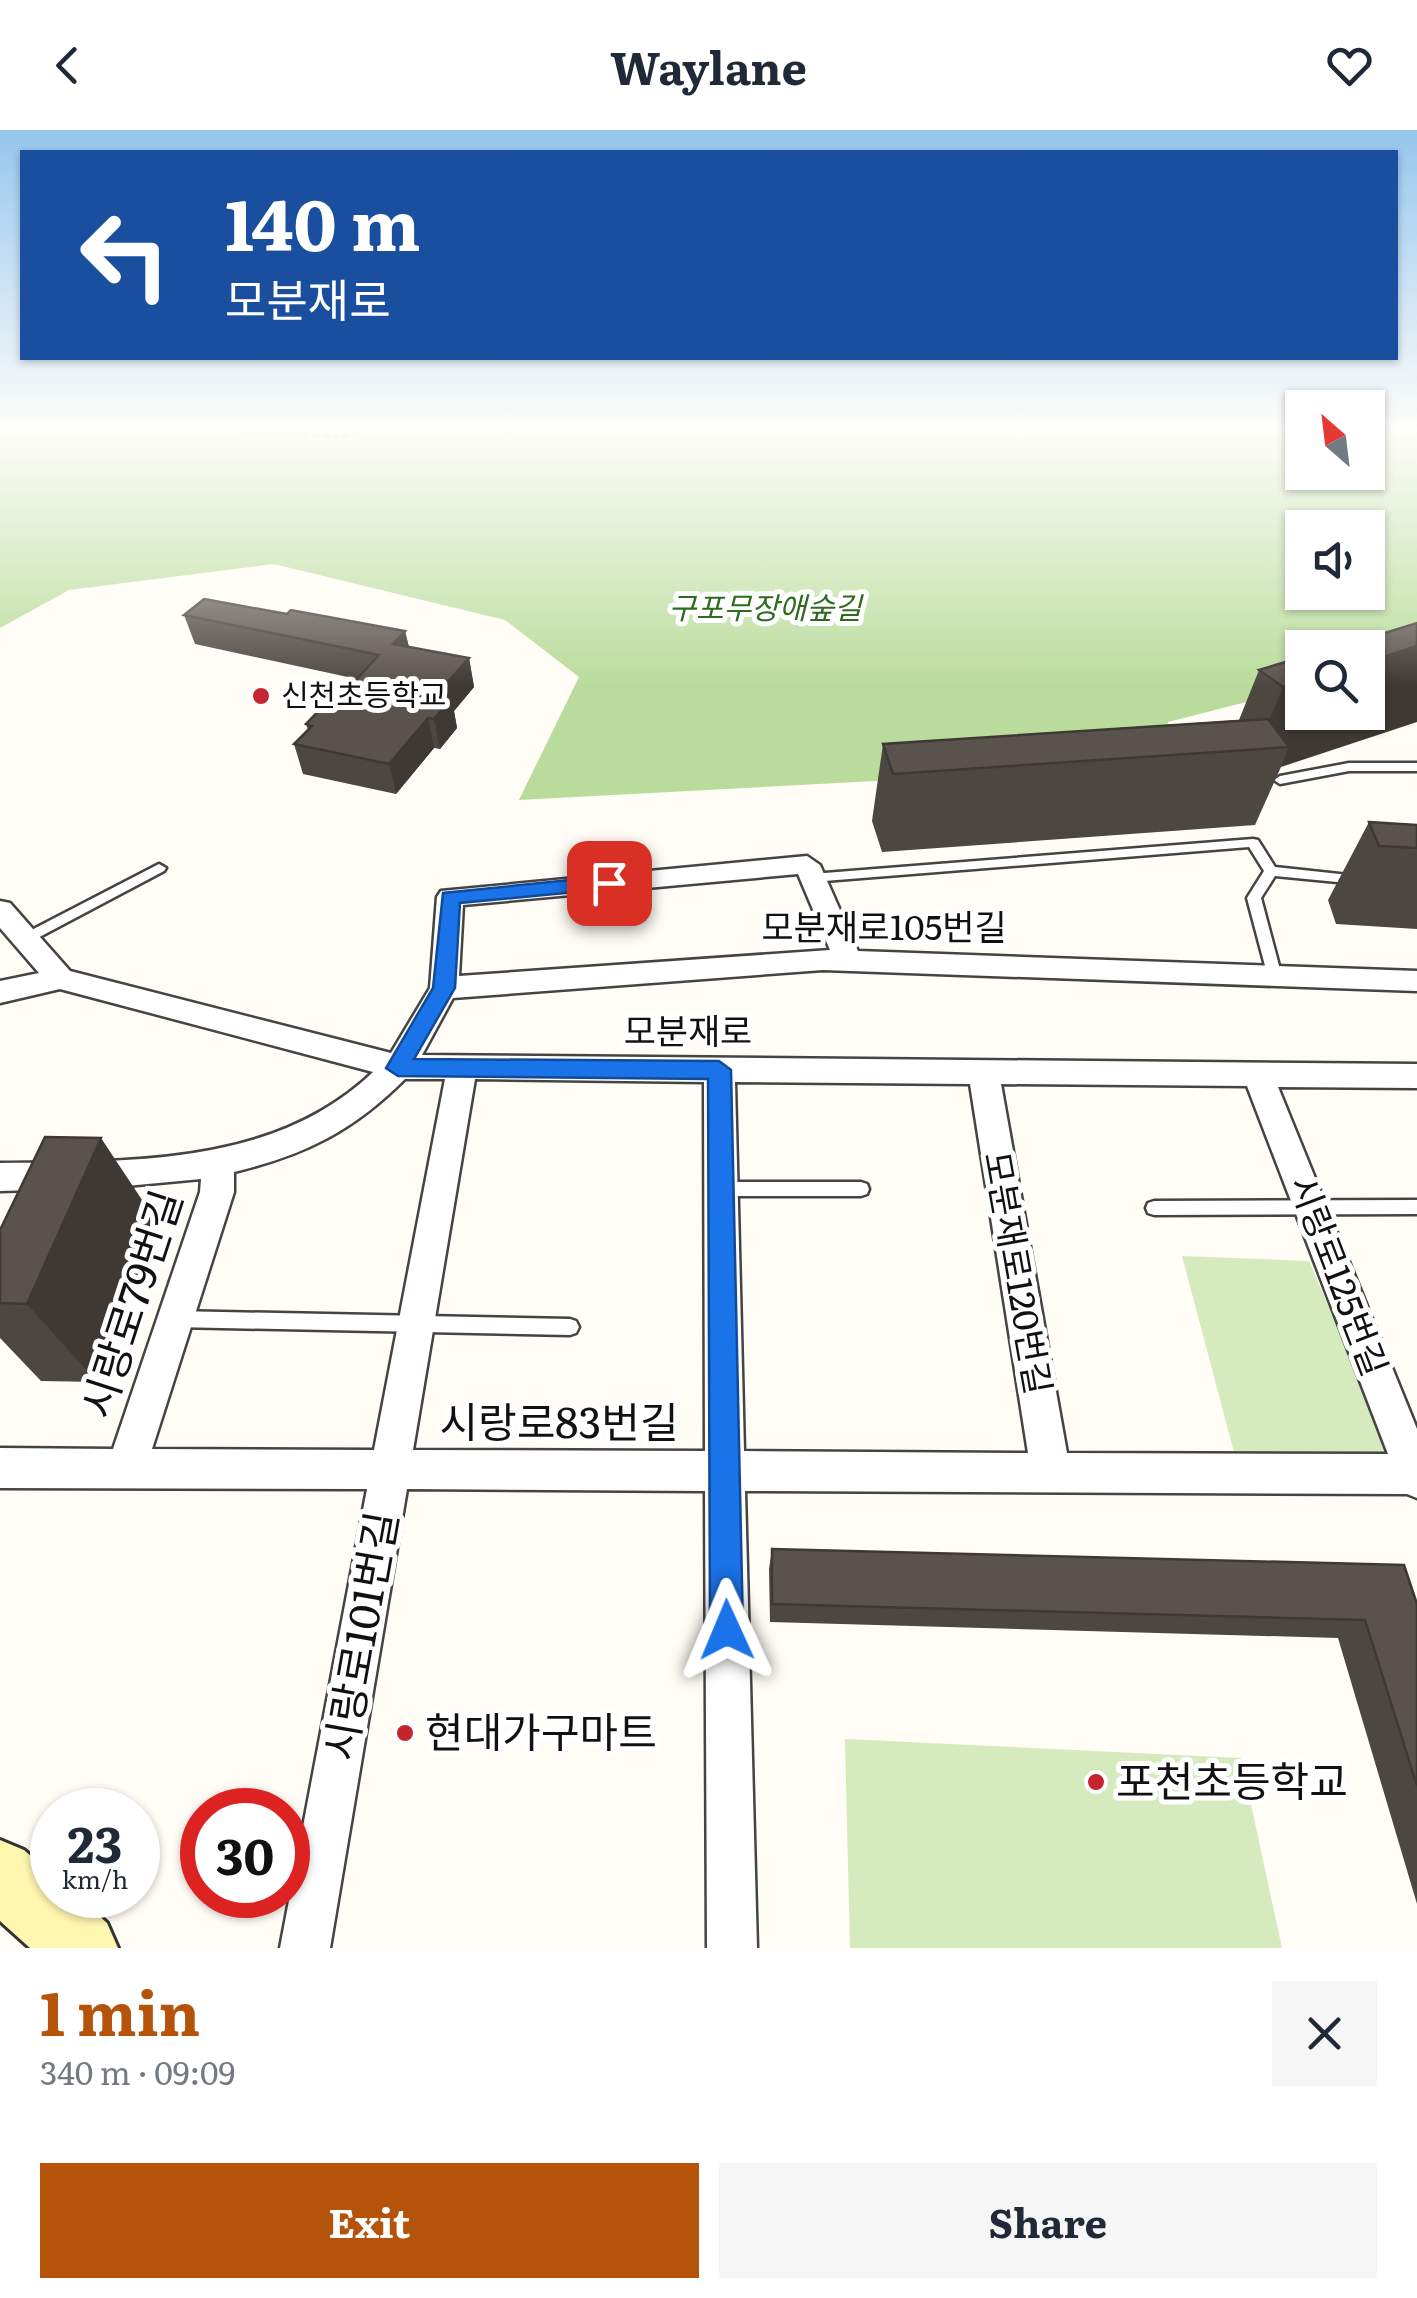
<!DOCTYPE html>
<meta charset="utf-8">
<style>
:root{--surface:#fff;--page:#f6f6f7;--text:#1f2937;--muted:#747a83;--accent:#b45309}
body{margin:0;font-family:Literata,"Noto Sans KR",serif;background:var(--page);color:var(--text);height:100vh;display:flex;flex-direction:column;font-size:38px;white-space:nowrap}
*{box-sizing:border-box;margin:0}
p{font-size:32px;color:var(--muted)}
.icon{flex:none;width:55px;height:55px;fill:none;stroke:currentColor;stroke-width:2;stroke-linecap:round;stroke-linejoin:round}
.map{position:relative;height:1818px;overflow:hidden}
.sheet{display:flex;flex-direction:column;background:var(--surface);flex:1}
.sheet>*{flex:none}
.banner{position:absolute;left:20px;top:20px;width:1378px;height:210px;border-radius:0px;box-shadow:0 2px 8px #0004;background:#1a4fa0;color:#fff;overflow:hidden}
.needle{width:65px;rotate:332deg}
.controls{position:absolute;left:1285px;top:260px;display:grid;gap:20px}
.controls a{display:grid;place-items:center;width:100px;height:100px;border-radius:0px;background:var(--surface);box-shadow:0 2px 8px #0004;font-size:50px}
.speed{position:absolute;left:30px;top:1658px;display:flex;gap:20px;font-size:50px;font-weight:700;text-align:center}
.speed>*{display:grid;place-content:center;width:130px;height:130px;border-radius:50%;background:var(--surface);box-shadow:0 2px 8px #0004;line-height:1}
.speed small{font-size:25px;font-weight:400}
.speed .limit{border:15px solid #d22;background:#fff;color:#111}
.pin{position:absolute;display:grid;place-items:center;width:85px;height:85px;color:#fff;margin:-42px;border-radius:20px;box-shadow:0 5px 15px #0006}
.me{position:absolute;width:110px;margin:-55px;rotate:359deg;stroke-linejoin:round;filter:drop-shadow(0 0 8px #0008)}
.turn{display:flex;align-items:center;gap:35px;height:210px;padding:0 40px;font-size:45px}
.turn .icon{width:130px;height:130px;stroke-width:2.5}
.turn b{display:block;font-size:70px;line-height:85px}
.round{display:grid;place-items:center;flex:none;width:105px;height:105px;border-radius:0px;background:var(--page)}
.headline{display:flex;align-items:center;justify-content:space-between;height:170px;padding:0 40px}
h1{font-size:60px;font-weight:700;line-height:75px;color:var(--accent)}
.cta{display:flex;gap:20px;margin-top:auto;padding:20px 40px}
.cta a{flex:1;height:115px;border-radius:0px;background:var(--accent);color:#fff;font-size:40px;font-weight:700;line-height:115px;text-align:center}
.cta a+a{background:var(--page);color:var(--text)}
header{display:flex;justify-content:space-between;align-items:center;height:130px;padding:0 40px;background:var(--surface);font-size:45px;font-weight:700}
.map>svg:first-child{display:block}
.green{fill:#d5ebbd}
.forest{fill:#b9dc9c;fill-rule:evenodd}
.lines{fill:none;stroke-linecap:round;stroke-linejoin:round}
.lane-casing{stroke:#444;stroke-width:5}
.street-casing{stroke:#444;stroke-width:5}
.secondary-casing{stroke:#333;stroke-width:6}
.path{stroke:#333;stroke-width:4;stroke-dasharray:6 4;stroke-linecap:butt}
.lane{fill:#fff;fill-rule:evenodd}
.street{fill:#fff;fill-rule:evenodd}
.secondary{fill:#fff6b0;fill-rule:evenodd}
.wall{fill:#4d4742}
.shaded-wall{fill:#3f3936}
.building{fill:#5a524d;stroke:#3f3936;stroke-width:2.5}
.route{fill:#1a73e8;stroke:#114b97;stroke-width:2.5}
.poi-dot{fill:#c4262e;stroke:#fff;stroke-width:4}
.labels{text-anchor:middle;stroke-width:10;stroke-linejoin:round;paint-order:stroke}
.far-park-label{font-size:30px;font-style:italic;fill:#2f6b1f;stroke:#fff}
.far-poi-label{font-size:30px;fill:#111;stroke:#fff;text-anchor:start}
.street-label{font-size:35px;fill:#111;stroke:#fff}
.near-street-label{font-size:42px;fill:#111;stroke:#fff}
.near-poi-label{font-size:42px;fill:#111;stroke:#fff;text-anchor:start}
</style>
<header><svg class="icon" aria-label="back" viewBox="0 0 24 24"><path d="M15 5l-7 7 7 7"/></svg>Waylane<svg class="icon" aria-label="heart" viewBox="0 0 24 24"><path d="M12 20l-8-8c-3-5 5-10 8-4 3-6 11-1 8 4z"/></svg></header>
<div class="map">
<svg width="1417" height="1818" viewBox="0 0 1417 1818">
<rect width="100%" height="100%" fill="#fffdf5"/>
<path class="green" d="M 1182,1126 L 1309,1131 L 1394,1327 L 1235,1326 Z
M 845,1609 L 1241,1628 L 1282,1818 L 850,1818 Z"/>
<path class="forest" d="M 0,302 L 1302,302 L 1302,342 L 1368,342 L 1368,302 L 1417,302 L 1417,530 L 1368,518 L 1302,518 L 1302,558 L 1168,592 L 1157,636 L 519,670 L 579,547 L 505,490 L 274,434 L 69,460 L 0,498 ZM 1302,398 L 1368,398 L 1368,462 L 1302,462 Z"/>
<g class="lines">
<defs>
<path id="lane" d="M 1349,633 L 1417,633 L 1417,641 L 1349,641 L 1280,654 L 1274,650 L 1280,646 Z
M 1253,709 L 1258,710 L 1275,737 L 1358,746 L 1365,750 L 1358,754 L 1275,746 L 1261,768 L 1282,847 L 1275,852 L 1268,847 L 1247,768 L 1264,741 L 1249,717 L 812,752 L 805,748 L 812,744 Z
M 159,734 L 166,738 L 164,741 L 30,812 L 20,812 L 18,809 L 20,806 Z
M 721,1052 L 861,1052 L 867,1054 L 869,1059 L 867,1064 L 861,1066 L 721,1066 L 715,1064 L 713,1059 L 715,1054 Z
M 1417,1070 L 1417,1084 L 1154,1085 L 1148,1083 L 1146,1078 L 1148,1073 L 1154,1071 Z
M 175,1181 L 570,1189 L 576,1191 L 579,1197 L 576,1203 L 570,1205 L 175,1197 L 169,1195 L 166,1189 L 169,1183 Z"/>
<path id="street" d="M 807,726 L 820,735 L 858,821 L 1417,841 L 1417,861 L 823,840 L 453,868 L 422,925 L 1417,934 L 1417,958 L 1278,957 L 1417,1299 L 1417,1368 L 1407,1364 L 745,1361 L 757,1818 L 707,1818 L 705,1361 L 407,1359 L 330,1818 L 280,1818 L 367,1359 L 0,1358 L 0,1318 L 113,1319 L 200,1062 L 201,1049 L 105,1058 L 0,1061 L 0,1033 C 129,1031 274,1037 373,942 L 60,859 L 0,873 L 0,851 L 39,843 L 0,798 L 0,771 L 10,773 L 70,841 L 391,923 L 430,858 L 437,767 L 441,761 ZM 798,744 L 830,820 L 459,846 L 463,775 ZM 405,949 L 445,949 L 374,1320 L 152,1319 L 234,1062 L 234,1042 C 305,1025 353,1001 405,949 ZM 475,949 L 704,952 L 705,1321 L 413,1320 ZM 735,952 L 970,954 L 1028,1323 L 744,1321 ZM 1001,954 L 1247,956 L 1388,1324 L 1067,1323 Z"/>
<path id="secondary" d="M 0,1710 L 24,1720 L 52,1745 L 52,1765 L 76,1765 L 107,1793 L 118,1818 L 30,1818 L 0,1791 Z"/>
</defs>
<use href="#lane" class="lane-casing"/>
<use href="#street" class="street-casing"/>
<use href="#secondary" class="secondary-casing"/>
<path class="path" d="M 243,302 L 342,306 L 361,302"/>
<use href="#lane" class="lane"/>
<use href="#street" class="street"/>
<use href="#secondary" class="secondary"/>
</g>
<path class="wall" d="M 287,484 L 405,501 L 409,517 L 469,528 L 474,557 L 454,581 L 457,598 L 440,619 L 434,618 L 396,664 L 303,644 L 294,614 L 308,600 L 306,594 L 341,566 L 357,549 L 195,514 L 184,485 Z
M 1259,540 L 1368,582 L 1281,637 L 1255,695 L 882,722 L 872,691 L 883,614 L 1239,590 Z
M 1369,692 L 1417,695 L 1417,799 L 1336,794 L 1328,770 Z
M 158,1094 L 97,1252 L 41,1251 L 0,1208 L 0,1100 Z
M 772,1419 L 1417,1474 L 1417,1774 L 1338,1508 L 770,1492 L 769,1439 Z"/>
<path class="shaded-wall" d="M 405,501 L 412,530 L 393,514 Z
M 1417,516 L 1417,592 L 1281,637 L 1289,617 L 1257,620 L 1283,557 L 1302,551 L 1302,582 L 1368,582 L 1368,532 Z
M 469,528 L 474,557 L 454,581 L 457,598 L 440,619 L 434,589 L 436,565 Z
M 428,588 L 434,618 L 396,664 L 389,634 Z
M 101,1008 L 158,1094 L 97,1252 L 27,1174 Z"/>
<path class="building" d="M 204,469 L 287,484 L 291,480 L 405,501 L 393,514 L 469,528 L 436,565 L 452,568 L 434,589 L 428,588 L 389,634 L 294,614 L 312,596 L 306,594 L 334,565 L 341,566 L 379,525 L 184,485 Z
M 1417,493 L 1417,516 L 1368,532 L 1368,518 L 1336,518 Z
M 1302,527 L 1302,551 L 1283,557 L 1259,540 Z
M 1268,589 L 1289,617 L 893,644 L 883,614 Z
M 1369,692 L 1417,695 L 1417,718 L 1379,716 Z
M 45,1007 L 101,1008 L 27,1174 L 0,1173 L 0,1100 Z
M 772,1419 L 1404,1435 L 1417,1474 L 1417,1656 L 1365,1490 L 772,1474 Z"/>
<linearGradient id="sky" x2="0" y2="1"><stop stop-color="#95c6ee"/><stop offset="0.54" stop-color="#fffefa"/><stop offset="1" stop-color="#fffefa" stop-opacity="0"/></linearGradient>
<rect width="1417" height="556" fill="url(#sky)"/>
<path class="route" d="M 609,746 L 616,748 L 616,758 L 460,773 L 455,858 L 414,929 L 719,931 L 731,940 L 743,1500 L 738,1512 L 727,1517 L 715,1512 L 710,1500 L 708,949 L 398,946 L 386,938 L 433,858 L 443,763 Z"/>
<g class="poi-dot">
<circle cx="261" cy="566" r="10"/>
<circle cx="405" cy="1603" r="10"/>
<circle cx="1096" cy="1652" r="10"/>
</g>
<g class="labels">
<g class="far-park-label">
<text x="765" y="489">구포무장애숲길</text>
</g>
<g class="far-poi-label">
<text x="281" y="576">신천초등학교</text>
</g>
<g class="street-label">
<text x="884" y="810">모분재로105번길</text>
<text x="688" y="914">모분재로</text>
<text transform="translate(1017 1143) rotate(80)" y="12">모분재로120번길</text>
<text transform="translate(1338 1146) rotate(69)" y="12">시랑로125번길</text>
</g>
<g class="near-street-label">
<text transform="translate(132 1174) rotate(-72)" y="15">시랑로79번길</text>
<text x="559" y="1308">시랑로83번길</text>
<text transform="translate(361 1506) rotate(-80)" y="15">시랑로101번길</text>
</g>
<g class="near-poi-label">
<text x="425" y="1618">현대가구마트</text>
<text x="1116" y="1667">포천초등학교</text>
</g>
</g>
</svg>
<div class="controls">
<a><svg class="needle" viewBox="-14 -14 28 28"><path d="M0-13l5 13h-10z" fill="#e53935"/><path d="M0 13l5-13h-10z" fill="#747a83"/></svg></a>
<a><svg class="icon" aria-label="sound" viewBox="0 0 24 24"><path d="M4 9h4l5-4v14l-5-4H4zM17 9q2 3 0 6"/></svg></a>
<a><svg class="icon" aria-label="search" viewBox="0 0 24 24"><circle cx="10" cy="10" r="6"/><path d="M15 15l6 6"/></svg></a>
</div>
<div class="speed"><div>23<small>km/h</small></div><div class="limit">30</div></div>
<div class="pin" style="left:609px;top:753px;background:#d93025"><svg class="icon" aria-label="arrive" viewBox="0 0 24 24"><path d="M6 21V4h12l-3 4 3 4H6"/></svg></div>
<svg class="me" style="left:727px;top:1500px" viewBox="-20 -20 40 40"><path d="M0-17L14 15 0 8-14 15z" fill="#1a73e8" stroke="#fff" stroke-width="4"/></svg>
<div class="banner">
<div class="turn"><svg class="icon" aria-label="left" viewBox="0 0 24 24"><path d="M17 20v-9H6M10 6l-5 5 5 5"/></svg><div><b>140 m</b>모분재로</div></div>
</div>
</div>
<section class="sheet">
<div class="headline"><div><h1>1 min</h1><p>340 m · 09:09</p></div><a class="round"><svg class="icon" aria-label="close" viewBox="0 0 24 24"><path d="M6 6l12 12M18 6L6 18"/></svg></a></div>
<div class="cta"><a>Exit</a><a>Share</a></div>
</section>
